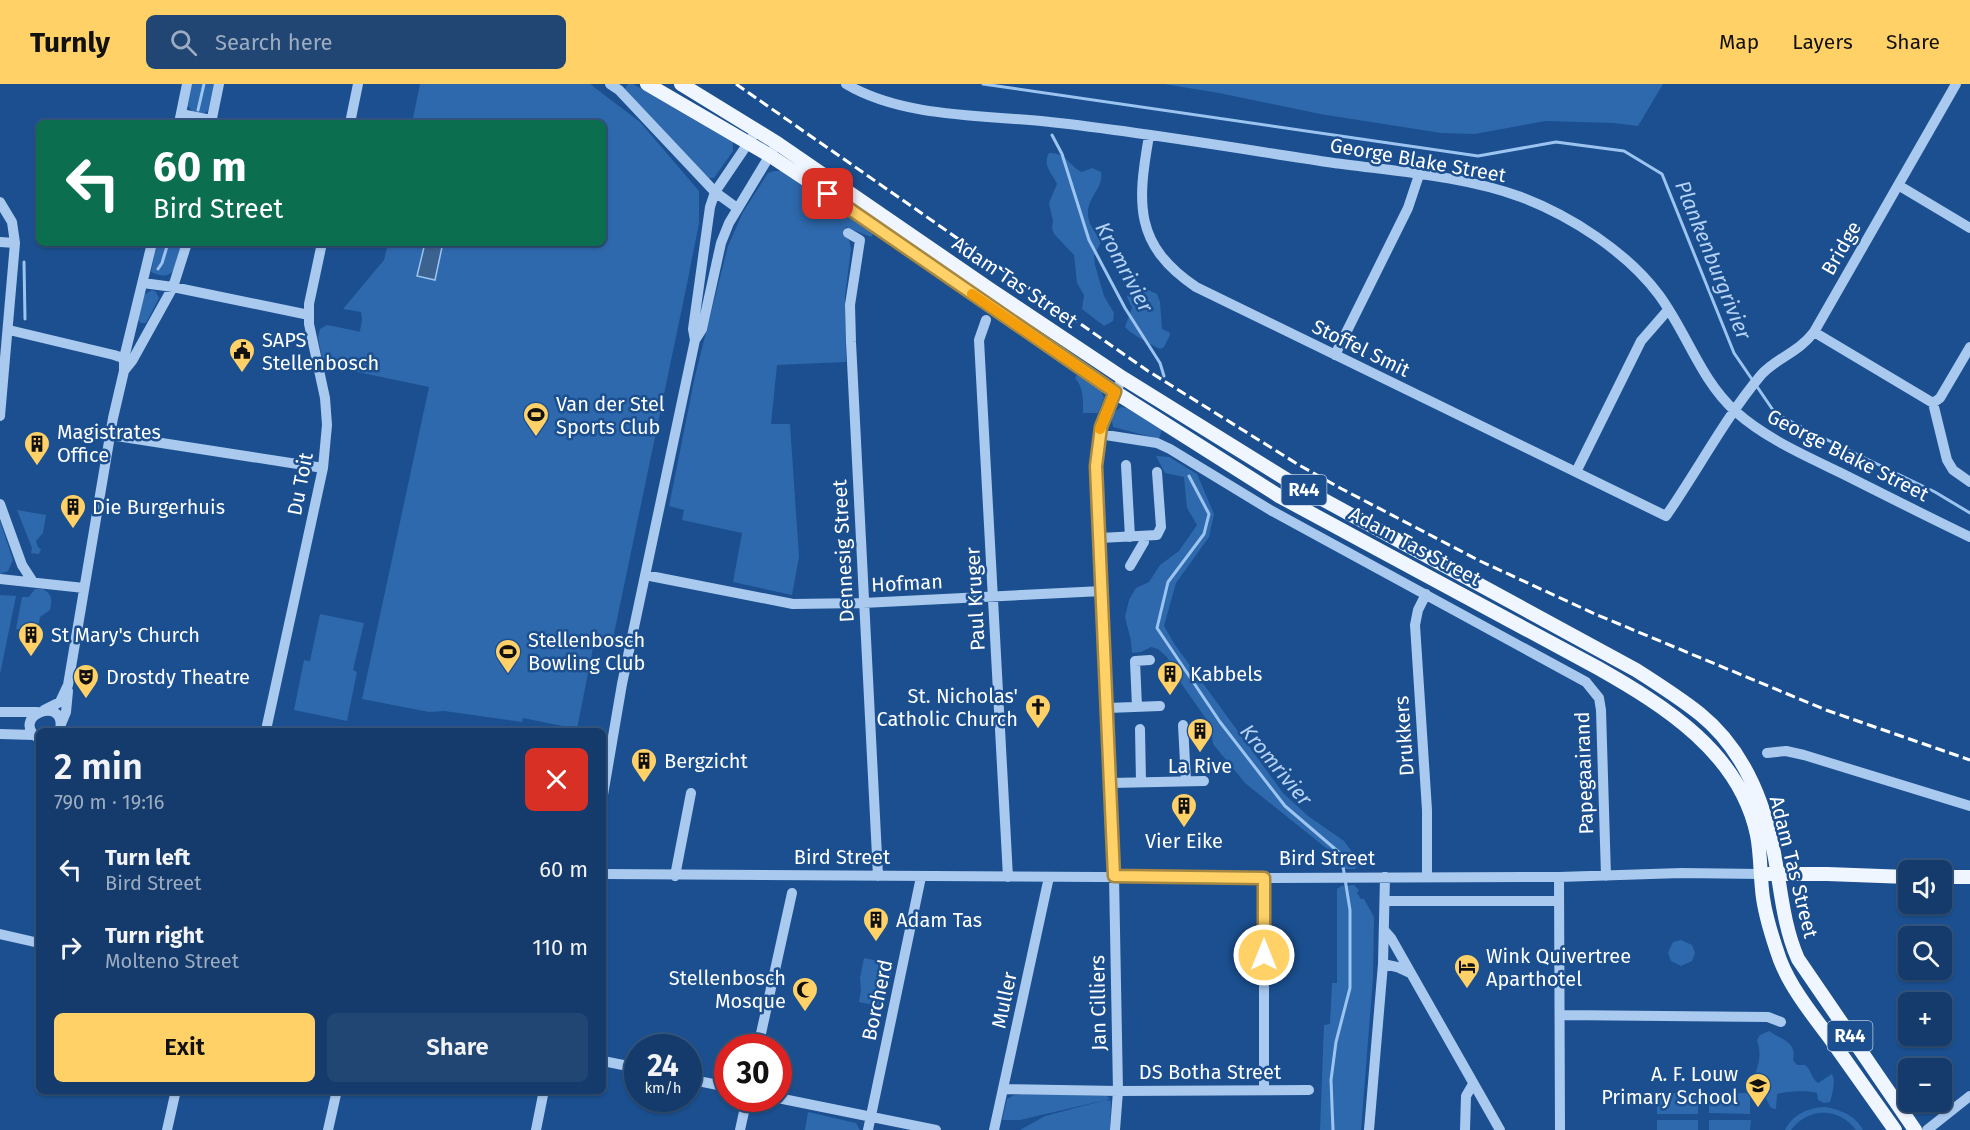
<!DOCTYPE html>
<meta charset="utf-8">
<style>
:root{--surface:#143b6b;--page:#214673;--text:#f1f3f6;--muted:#9dadc1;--line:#33557e;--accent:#ffd166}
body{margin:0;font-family:"Fira Sans",sans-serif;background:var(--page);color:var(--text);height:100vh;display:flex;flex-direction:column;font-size:22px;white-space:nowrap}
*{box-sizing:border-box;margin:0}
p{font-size:20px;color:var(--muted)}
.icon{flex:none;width:33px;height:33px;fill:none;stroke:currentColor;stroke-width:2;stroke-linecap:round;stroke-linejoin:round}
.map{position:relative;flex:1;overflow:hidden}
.side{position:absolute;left:36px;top:644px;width:570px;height:366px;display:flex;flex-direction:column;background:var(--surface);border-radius:9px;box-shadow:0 2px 4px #0004,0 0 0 2px var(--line)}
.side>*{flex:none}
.hud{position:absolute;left:36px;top:36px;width:570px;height:126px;border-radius:9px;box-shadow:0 2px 4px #0004,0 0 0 2px var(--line);background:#0b6e4f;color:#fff;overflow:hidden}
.buttons{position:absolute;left:1898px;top:776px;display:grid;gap:12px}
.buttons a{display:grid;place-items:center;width:54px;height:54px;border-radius:9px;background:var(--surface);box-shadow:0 2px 4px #0004,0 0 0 2px var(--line);font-size:30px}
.speed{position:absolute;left:624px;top:950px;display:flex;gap:12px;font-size:30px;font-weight:700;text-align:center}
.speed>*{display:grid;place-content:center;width:78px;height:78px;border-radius:50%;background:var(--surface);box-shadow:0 2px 4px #0004,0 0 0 2px var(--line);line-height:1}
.speed small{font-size:15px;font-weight:400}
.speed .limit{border:9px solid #d22;background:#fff;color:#111}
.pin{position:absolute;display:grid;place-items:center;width:51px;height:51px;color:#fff;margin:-26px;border-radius:12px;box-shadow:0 3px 9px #0006}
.me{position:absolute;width:66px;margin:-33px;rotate:0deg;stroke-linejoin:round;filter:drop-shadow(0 0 4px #0008)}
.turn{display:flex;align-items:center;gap:21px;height:126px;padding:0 18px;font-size:27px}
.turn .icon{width:78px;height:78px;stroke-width:2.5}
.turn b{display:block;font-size:42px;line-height:51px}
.round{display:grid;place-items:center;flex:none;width:63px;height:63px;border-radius:9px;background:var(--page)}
.summary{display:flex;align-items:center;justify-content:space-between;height:102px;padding:0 18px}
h1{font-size:36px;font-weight:600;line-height:45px}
.cta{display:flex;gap:12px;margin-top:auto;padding:12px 18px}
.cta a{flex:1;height:69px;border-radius:9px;background:var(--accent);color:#111;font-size:24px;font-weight:600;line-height:69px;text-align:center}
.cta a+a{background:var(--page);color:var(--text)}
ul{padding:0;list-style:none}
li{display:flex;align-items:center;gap:18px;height:78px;padding:0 18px}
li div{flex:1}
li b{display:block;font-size:22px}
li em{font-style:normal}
header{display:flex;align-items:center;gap:36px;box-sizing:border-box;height:84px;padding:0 30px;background:var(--accent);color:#111}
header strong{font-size:28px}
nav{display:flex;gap:33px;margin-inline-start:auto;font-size:21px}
.search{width:420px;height:54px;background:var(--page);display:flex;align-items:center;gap:15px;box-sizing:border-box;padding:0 21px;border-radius:9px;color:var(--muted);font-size:22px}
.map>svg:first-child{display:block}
.green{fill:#2e69ad}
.water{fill:#3c6290;stroke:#9cc4f0;stroke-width:1.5}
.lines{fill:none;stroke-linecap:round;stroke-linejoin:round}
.stream{stroke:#9cc4f0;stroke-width:3}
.minor{stroke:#a9c9ee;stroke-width:10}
.major{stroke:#f0f6ff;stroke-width:14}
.rail{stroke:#fff;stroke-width:3;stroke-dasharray:10 4.5;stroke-linecap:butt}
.route-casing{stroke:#a68842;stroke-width:15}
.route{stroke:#ffd166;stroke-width:10}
.slow{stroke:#f59e0b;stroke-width:10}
.labels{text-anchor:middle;stroke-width:5;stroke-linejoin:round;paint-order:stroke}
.shield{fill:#1b4f8f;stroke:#bbcadd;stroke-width:1.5}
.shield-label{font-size:18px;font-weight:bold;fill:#fff}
.street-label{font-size:20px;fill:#fff;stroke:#1b4f8f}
.poi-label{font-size:20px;fill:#fff;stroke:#1b4f8f;text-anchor:start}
.water-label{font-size:21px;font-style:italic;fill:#b5d3f5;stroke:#1b4f8f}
</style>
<header>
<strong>Turnly</strong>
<div class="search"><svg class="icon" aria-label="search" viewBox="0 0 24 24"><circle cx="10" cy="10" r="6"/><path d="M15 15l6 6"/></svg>Search here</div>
<nav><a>Map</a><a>Layers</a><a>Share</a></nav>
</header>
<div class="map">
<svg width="1970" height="1046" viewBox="0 0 1970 1046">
<rect width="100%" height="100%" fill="#1b4f8f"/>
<path class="green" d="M 192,0 L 214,0 L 208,27 L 202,30 L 192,27 L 188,22 Z
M 420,0 L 590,0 L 640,38 L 699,107 L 699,139 L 687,200 L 611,564 L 593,564 L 577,645 L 523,634 L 522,638 L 444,627 L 429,628 L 362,615 L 429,303 L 329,282 L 327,275 L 322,274 L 318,253 L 320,245 L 327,241 L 357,247 L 357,248 L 360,247 L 362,236 L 361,228 L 343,225 L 384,176 L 388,159 L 603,159 L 603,39 L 412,39 Z
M 628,0 L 633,0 L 733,56 L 733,67 L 714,94 L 708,94 L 625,5 Z
M 1164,0 L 1663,0 L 1638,42 L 1614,39 L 1545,37 L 1475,50 L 1441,49 L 1320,30 L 1219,9 Z
M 1049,69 C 1066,68 1069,82 1082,88 L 1092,84 L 1101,88 C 1104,103 1088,113 1088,128 C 1087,139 1096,149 1101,158 L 1094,172 L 1095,181 L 1104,212 L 1114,229 L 1113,237 L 1104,242 L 1082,225 L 1084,211 L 1077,199 L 1074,171 L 1054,150 L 1052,144 L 1053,137 L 1049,119 L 1057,100 C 1052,89 1042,82 1049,69 Z
M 774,87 L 781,87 L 875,147 L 871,153 L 846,143 L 843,149 L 849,156 L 851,165 L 845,212 L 846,278 L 777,281 L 771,340 L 790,340 L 799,473 L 792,511 L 733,498 L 742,449 L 682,436 L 684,426 L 669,422 L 695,292 L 728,162 L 743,128 L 768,89 Z
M 157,159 L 183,159 C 177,179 176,200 151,188 Z
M 1137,201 L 1157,210 L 1160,218 L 1162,245 L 1169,248 L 1170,251 L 1164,263 L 1160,265 C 1150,260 1131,250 1125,243 L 1132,224 L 1127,213 L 1133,202 Z
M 152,206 L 156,208 L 159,214 L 146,239 L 141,239 L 138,236 L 144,211 Z
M 1077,291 L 1102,308 L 1104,314 L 1098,329 L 1083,329 C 1083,316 1084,304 1075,294 Z
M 1121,323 L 1127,324 L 1162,345 L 1159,355 L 1113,343 L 1111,331 Z
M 1156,372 L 1169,373 L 1197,390 L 1214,430 L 1209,453 L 1176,499 L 1164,542 L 1175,561 L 1283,709 L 1308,732 L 1344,757 L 1355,772 L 1357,782 L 1355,785 L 1341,785 L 1340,777 L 1336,772 L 1245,699 L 1213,660 L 1211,642 L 1181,599 L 1167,573 L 1158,565 L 1151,563 L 1141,568 L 1132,569 L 1131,557 L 1125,533 L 1129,516 L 1136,504 L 1149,498 L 1160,481 L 1179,467 L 1197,441 L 1187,424 L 1184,393 L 1165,389 Z
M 17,426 L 46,431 L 43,449 L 36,457 L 38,463 L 41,465 L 39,470 L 31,469 L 32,464 Z
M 0,437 L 13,476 L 8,487 L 0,490 Z
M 35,505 L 43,505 C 53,511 52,516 50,526 L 40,533 L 38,544 L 44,551 L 16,545 L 22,513 L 29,513 Z
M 0,511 L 16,512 L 0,590 Z
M 320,530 L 364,539 L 353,586 L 357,588 L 347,637 L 294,626 L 304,576 L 310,577 Z
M 1354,801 L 1359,806 L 1357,809 L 1361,815 L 1364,815 L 1374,833 L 1373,894 L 1361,1046 L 1320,1046 L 1324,941 L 1330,940 L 1332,899 L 1337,899 L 1337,805 L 1341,802 Z
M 1681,856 L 1692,861 L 1695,869 L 1692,877 L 1681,882 L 1671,877 L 1668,869 L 1673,858 Z
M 864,874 L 893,880 L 883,923 L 859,918 L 861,906 L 860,894 Z
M 1769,947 C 1782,956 1797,958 1793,976 L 1797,981 L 1805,981 C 1811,985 1811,994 1818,999 L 1832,990 C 1836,996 1832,1011 1830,1018 L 1824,1019 L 1818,1016 L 1817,1009 C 1809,1006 1785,1007 1777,1010 L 1776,1025 L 1771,1024 L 1764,1011 L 1763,999 L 1756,995 L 1755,990 C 1760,978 1761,968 1757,956 L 1760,951 Z
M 1657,1009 L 1698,1009 L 1698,1030 L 1657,1030 Z
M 1709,1009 L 1750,1009 L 1750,1030 L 1709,1029 Z
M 1021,1010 L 1107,1012 L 1110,1015 L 1020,1036 L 1002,1036 L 1007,1015 L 1014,1011 Z
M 1106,1016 L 1111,1017 L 1110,1046 L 1020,1046 L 1045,1032 Z
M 1825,1023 C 1841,1026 1855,1031 1863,1046 L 1856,1046 C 1839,1023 1808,1023 1791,1046 L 1785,1046 C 1793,1030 1808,1024 1825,1023 Z
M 808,1028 L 856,1039 L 860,1046 L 805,1046 Z
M 1657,1036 L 1698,1036 L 1698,1046 L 1657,1046 Z
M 1709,1036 L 1751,1036 L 1750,1046 L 1709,1046 Z"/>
<path class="water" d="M 425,159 L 442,163 L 435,196 L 417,192 Z"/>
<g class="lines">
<path class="stream" d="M 983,0 L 1478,72 L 1556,58 L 1624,67 L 1662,90 L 1734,269 L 1775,329 L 1811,348 L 1935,408 L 1970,429
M 198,26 L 204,0
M 1052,51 L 1062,70 L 1089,156 L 1125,224 L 1160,279 L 1164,292
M 24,178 L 25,235
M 158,185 L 162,179 L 168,159
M 1189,392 L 1209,430 L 1204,450 L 1168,498 L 1157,544 L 1220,638 L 1285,722 L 1341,770 L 1350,826 L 1350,904 L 1336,958 L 1331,996 L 1333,1046"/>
<path class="minor" d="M 610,0 L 619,6 L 715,108 L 737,124
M 846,0 C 903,34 985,31 1050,38 C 1143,48 1235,64 1327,78 C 1390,87 1461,91 1521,113 C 1571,132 1627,168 1659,211 C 1687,249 1700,295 1735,327 C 1765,354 1804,371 1839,388 C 1883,410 1926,432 1970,453
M 181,30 L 211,36
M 179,39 L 187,0
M 211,39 L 219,0
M 350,39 L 358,0
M 1149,52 C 1137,120 1134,161 1196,203 L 1666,432 C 1698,386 1725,334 1761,291 C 1776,274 1798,269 1814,248 L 1956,0
M 1898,101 L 1970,144
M 0,118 L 12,138 L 15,159 L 0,332
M 848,149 L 860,156 L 850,221 L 851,258 L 878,792
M 0,158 L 15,159
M 143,199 L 173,203 L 309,231
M 986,236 L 979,256 L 1008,793
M 9,246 L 114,271 L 129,276
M 1814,248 L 1933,319 L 1947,376 L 1953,386 L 1970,398
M 695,256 L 693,245 L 710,123 L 715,108 L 757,46
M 1335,271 L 1408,124 L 1419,91
M 124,287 L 132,277 L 173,203 L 187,159
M 1933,319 L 1940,314 L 1970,263
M 1099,350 L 1157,359 L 1170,365 L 1272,427 L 1586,598 L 1599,614 L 1601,626 L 1606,792
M 110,351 L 323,384
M 1126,381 L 1130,453
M 1576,388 L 1641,257 L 1668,226
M 0,420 L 22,481 L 33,498
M 1100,454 L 1157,451 L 1161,443 L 1157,388
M 1130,482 L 1144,458 L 1144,453
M 645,491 L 793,520 L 863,519 L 1102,507
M 0,495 L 84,504
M 1426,510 L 1418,526 L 1415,541 L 1427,726 L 1427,793
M 1137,623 L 1135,577 L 1150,576
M 1108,624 L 1160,622
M 44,626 L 60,618 L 68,601 L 113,334 L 124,287 L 124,274 L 152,159
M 0,628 L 37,628
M 61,640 L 66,628 L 68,607
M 1183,641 L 1186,697
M 1140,645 L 1141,698
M 266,646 L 323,384 L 327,341 L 325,314 L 309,240 L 309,220 L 322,159
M 0,650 L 34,651
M 39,655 C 7,633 67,609 60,646
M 1767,669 L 1786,667 L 1804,671 L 1970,722
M 1111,699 L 1204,697
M 603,711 L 622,600 L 695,256 L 702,245 L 721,159 L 729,139 L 773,66
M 603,790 L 1264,794 L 1559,793 L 1681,789 L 1761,790
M 675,792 L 691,709
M 1559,793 L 1560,1046
M 1385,817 L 1559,817
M 1384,846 L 1391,854 L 1500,1046
M 0,850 L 39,859
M 1383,880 L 1397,883 L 1410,889
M 1560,931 L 1768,933 L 1781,938
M 758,963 L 792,809
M 603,977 L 638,984
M 688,995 L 728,1003
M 1004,1005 L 1118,1007 L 1309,1006
M 1264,1005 L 1264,794
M 778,1014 L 936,1046
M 167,1046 L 176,1006
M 328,1046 L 337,1006
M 536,1046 L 544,1006
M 740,1046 L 747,1014
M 868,1046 L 921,793
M 994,1046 L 1049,793
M 1115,1046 L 1118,1007 L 1114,792 L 1096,382 C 1098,349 1106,322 1123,294
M 1369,1046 L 1383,880 L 1385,793
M 1465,1046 L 1466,1012 L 1473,1000
M 1927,1046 L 1970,1012"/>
<path class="major" d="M 647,0 L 769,71 L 846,122 L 1115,308 L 1279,412 L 1598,584 C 1665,622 1740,669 1757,751 C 1761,771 1760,793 1763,814 C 1766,835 1773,856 1780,876 C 1791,904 1811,929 1829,953 C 1851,984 1873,1015 1895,1046
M 681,0 L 777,59 L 991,206 L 1123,294 L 1289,397 L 1636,586 C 1658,600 1680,614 1700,630 C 1742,664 1764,717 1774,769 C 1781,805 1783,841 1798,875 L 1915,1046
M 1769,790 L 1827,790 L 1908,793
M 1941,793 L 1970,793"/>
<path class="rail" d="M 736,0 L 1148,287 L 1299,381 L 1342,405 L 1480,477 L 1595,530 L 1826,626 L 1970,676"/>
</g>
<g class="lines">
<defs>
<path id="route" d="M 828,110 L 1115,308 L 1101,343 L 1096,382 L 1114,792 L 1264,794 L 1264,871"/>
</defs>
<use href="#route" class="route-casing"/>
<use href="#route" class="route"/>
<path class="slow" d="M 972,210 L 1115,308 L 1100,345"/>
</g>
<defs>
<symbol id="civic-pin" viewBox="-11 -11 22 30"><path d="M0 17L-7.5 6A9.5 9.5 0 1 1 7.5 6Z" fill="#ffd166" stroke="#1b4f8f"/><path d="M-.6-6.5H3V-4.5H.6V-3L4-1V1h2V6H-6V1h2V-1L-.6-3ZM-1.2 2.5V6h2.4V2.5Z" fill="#111"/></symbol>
<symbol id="stadium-pin" viewBox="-11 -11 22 30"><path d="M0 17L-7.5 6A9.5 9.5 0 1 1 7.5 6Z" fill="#ffd166" stroke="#1b4f8f"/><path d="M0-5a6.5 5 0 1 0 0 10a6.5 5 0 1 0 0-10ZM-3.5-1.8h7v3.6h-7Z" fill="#111"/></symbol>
<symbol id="building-pin" viewBox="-11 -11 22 30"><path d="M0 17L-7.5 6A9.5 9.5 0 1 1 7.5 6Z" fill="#ffd166" stroke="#1b4f8f"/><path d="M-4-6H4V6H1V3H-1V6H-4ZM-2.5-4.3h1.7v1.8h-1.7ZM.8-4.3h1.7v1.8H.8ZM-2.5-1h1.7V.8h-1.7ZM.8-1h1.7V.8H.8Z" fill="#111"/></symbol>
<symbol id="theatre-pin" viewBox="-11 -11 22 30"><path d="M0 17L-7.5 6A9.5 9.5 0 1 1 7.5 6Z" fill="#ffd166" stroke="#1b4f8f"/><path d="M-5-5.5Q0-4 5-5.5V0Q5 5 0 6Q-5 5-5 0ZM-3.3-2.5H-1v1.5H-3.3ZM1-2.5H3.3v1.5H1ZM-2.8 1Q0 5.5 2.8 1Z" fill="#111"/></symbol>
<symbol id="church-pin" viewBox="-11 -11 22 30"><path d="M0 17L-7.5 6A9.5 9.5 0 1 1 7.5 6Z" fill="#ffd166" stroke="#1b4f8f"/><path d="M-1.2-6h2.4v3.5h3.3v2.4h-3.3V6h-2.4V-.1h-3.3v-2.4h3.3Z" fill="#111"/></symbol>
<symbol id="hotel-pin" viewBox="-11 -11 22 30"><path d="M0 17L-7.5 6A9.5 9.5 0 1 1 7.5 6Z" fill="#ffd166" stroke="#1b4f8f"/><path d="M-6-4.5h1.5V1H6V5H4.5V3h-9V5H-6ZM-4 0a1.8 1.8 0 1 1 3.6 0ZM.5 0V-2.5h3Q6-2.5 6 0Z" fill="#111"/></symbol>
<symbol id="mosque-pin" viewBox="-11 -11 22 30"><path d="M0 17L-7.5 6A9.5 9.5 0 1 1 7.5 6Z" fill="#ffd166" stroke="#1b4f8f"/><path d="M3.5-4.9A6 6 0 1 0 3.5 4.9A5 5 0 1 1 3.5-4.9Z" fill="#111"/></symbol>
<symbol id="school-pin" viewBox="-11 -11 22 30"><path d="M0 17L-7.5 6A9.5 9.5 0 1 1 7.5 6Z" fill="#ffd166" stroke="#1b4f8f"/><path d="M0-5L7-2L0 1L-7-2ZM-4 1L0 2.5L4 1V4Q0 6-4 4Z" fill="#111"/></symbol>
</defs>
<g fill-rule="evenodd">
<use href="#civic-pin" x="227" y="252" width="30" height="40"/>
<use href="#stadium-pin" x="521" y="316" width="30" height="40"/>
<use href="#building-pin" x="22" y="345" width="30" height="40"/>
<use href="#building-pin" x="58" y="408" width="30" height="40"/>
<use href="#building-pin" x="16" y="536" width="30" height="40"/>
<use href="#stadium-pin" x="493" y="553" width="30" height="40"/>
<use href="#building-pin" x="1155" y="575" width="30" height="40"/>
<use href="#theatre-pin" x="71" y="578" width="30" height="40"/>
<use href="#church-pin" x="1023" y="608" width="30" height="40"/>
<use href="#building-pin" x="1185" y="632" width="30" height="40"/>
<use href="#building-pin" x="629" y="662" width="30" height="40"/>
<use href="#building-pin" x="1169" y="707" width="30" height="40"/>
<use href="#building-pin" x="861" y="821" width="30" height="40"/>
<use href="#hotel-pin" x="1452" y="868" width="30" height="40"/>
<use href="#mosque-pin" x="790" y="891" width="30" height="40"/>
<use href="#school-pin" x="1743" y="987" width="30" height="40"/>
</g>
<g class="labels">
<g class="shield">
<rect x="1281.5" y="391" width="45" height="30" rx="4.5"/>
<rect x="1827.5" y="937" width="45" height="30" rx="4.5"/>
</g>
<g class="shield-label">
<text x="1304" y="412">R44</text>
<text x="1850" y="958">R44</text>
</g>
<g class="street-label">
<text transform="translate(1418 76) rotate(10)" y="7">George Blake Street</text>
<text transform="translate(1841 164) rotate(-60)" y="7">Bridge</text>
<text transform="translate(1015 198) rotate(34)" y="7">Adam Tas Street</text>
<text transform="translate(1361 264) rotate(26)" y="7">Stoffel Smit</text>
<text transform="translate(1848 371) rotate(27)" y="7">George Blake Street</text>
<text transform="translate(300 400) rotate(-79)" y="7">Du Toit</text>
<text transform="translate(1415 462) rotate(28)" y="7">Adam Tas Street</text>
<text transform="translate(843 467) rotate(-93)" y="7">Dennesig Street</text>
<text transform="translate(907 499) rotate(-3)" y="7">Hofman</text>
<text transform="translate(975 515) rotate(-93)" y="7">Paul Kruger</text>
<text transform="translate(1404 652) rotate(-94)" y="7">Drukkers</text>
<text transform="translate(1584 689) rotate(-92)" y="7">Papegaairand</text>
<text x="842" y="780">Bird Street</text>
<text x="1327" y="781">Bird Street</text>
<text transform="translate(1794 783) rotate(76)" y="7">Adam Tas Street</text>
<text transform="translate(877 916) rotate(-78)" y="7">Borcherd</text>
<text transform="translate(1004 916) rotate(-78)" y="7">Muller</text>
<text transform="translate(1098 919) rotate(-91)" y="7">Jan Cilliers</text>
<text x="1210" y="995">DS Botha Street</text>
</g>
<g class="poi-label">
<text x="262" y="263">SAPS<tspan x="262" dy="23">Stellenbosch</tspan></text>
<text x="556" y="327">Van der Stel<tspan x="556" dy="23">Sports Club</tspan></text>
<text x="57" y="355">Magistrates<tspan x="57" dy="23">Office</tspan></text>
<text x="92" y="430">Die Burgerhuis</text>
<text x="51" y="558">St Mary's Church</text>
<text x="528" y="563">Stellenbosch<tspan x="528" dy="23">Bowling Club</tspan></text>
<text x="1190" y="597">Kabbels</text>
<text x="106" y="600">Drostdy Theatre</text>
<text x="1018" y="619" text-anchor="end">St. Nicholas'<tspan x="1018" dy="23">Catholic Church</tspan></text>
<text x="664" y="684">Bergzicht</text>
<text x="1200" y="689" text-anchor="middle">La Rive</text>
<text x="1184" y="764" text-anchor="middle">Vier Eike</text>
<text x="896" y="843">Adam Tas</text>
<text x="1486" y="879">Wink Quivertree<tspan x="1486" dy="23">Aparthotel</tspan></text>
<text x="786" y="901" text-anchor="end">Stellenbosch<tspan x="786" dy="23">Mosque</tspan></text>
<text x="1738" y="997" text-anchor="end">A. F. Louw<tspan x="1738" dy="23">Primary School</tspan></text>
</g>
<g class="water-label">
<text transform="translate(1713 176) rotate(68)" y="7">Plankenburgrivier</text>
<text transform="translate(1124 183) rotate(62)" y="7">Kromrivier</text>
<text transform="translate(1276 681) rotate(50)" y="7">Kromrivier</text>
</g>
</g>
</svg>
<div class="buttons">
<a><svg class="icon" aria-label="sound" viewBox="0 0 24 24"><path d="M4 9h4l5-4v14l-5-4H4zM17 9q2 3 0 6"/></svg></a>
<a><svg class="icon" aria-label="search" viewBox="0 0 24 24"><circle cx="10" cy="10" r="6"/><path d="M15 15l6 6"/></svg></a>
<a>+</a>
<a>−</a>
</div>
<div class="speed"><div>24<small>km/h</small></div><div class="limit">30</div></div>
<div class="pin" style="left:828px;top:110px;background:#d93025"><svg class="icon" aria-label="arrive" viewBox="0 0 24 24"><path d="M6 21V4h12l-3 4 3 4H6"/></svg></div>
<svg class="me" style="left:1264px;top:871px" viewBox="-20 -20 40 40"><circle r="17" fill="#ffd166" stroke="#fff" stroke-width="3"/><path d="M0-11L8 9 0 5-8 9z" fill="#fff"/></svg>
<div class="hud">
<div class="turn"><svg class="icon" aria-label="left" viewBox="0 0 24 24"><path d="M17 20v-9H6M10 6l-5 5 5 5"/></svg><div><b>60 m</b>Bird Street</div></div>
</div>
<section class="side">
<div class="summary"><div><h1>2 min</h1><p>790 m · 19:16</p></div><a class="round" style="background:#d93025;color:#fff"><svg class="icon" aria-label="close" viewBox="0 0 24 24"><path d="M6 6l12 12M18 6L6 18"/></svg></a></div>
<ul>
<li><svg class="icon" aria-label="left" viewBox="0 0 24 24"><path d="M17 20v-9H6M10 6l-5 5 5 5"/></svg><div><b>Turn left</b><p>Bird Street</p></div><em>60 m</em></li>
<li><svg class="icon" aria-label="right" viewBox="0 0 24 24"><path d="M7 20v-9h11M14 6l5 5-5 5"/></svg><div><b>Turn right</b><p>Molteno Street</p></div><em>110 m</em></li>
</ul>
<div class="cta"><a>Exit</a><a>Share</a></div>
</section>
</div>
